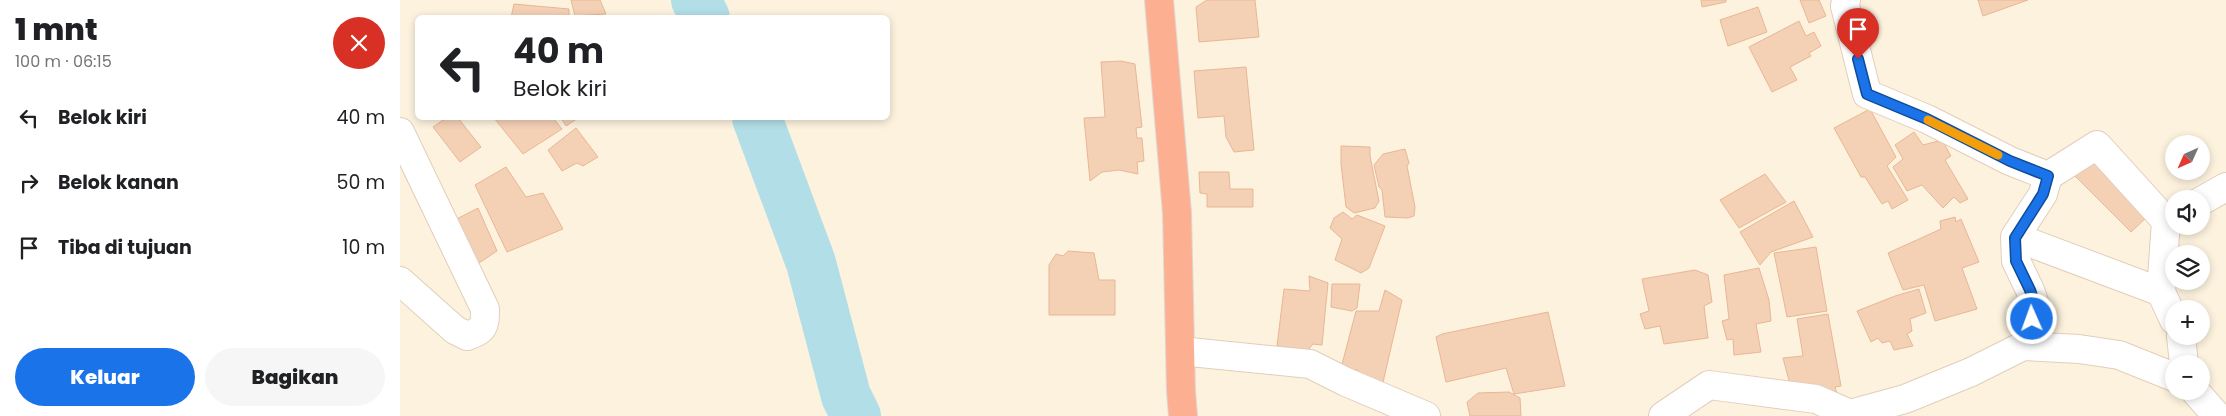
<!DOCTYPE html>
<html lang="id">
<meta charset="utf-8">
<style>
:root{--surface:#fff;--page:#f6f6f6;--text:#202124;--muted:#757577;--accent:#1a73e8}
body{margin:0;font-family:Poppins,sans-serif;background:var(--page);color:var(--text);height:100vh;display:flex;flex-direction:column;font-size:19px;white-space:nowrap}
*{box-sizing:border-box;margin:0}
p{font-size:16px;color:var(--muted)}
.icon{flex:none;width:28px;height:28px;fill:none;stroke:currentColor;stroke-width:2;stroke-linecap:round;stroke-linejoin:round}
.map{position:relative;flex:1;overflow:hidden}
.panel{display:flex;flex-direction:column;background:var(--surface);width:400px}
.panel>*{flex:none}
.banner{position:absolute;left:15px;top:15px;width:475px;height:105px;border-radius:8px;box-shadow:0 2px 8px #0003;background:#fff;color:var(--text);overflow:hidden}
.needle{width:32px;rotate:225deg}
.fabs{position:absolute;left:1765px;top:135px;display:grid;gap:10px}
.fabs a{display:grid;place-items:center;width:45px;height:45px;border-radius:50%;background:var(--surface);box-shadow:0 2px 8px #0003;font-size:25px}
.pin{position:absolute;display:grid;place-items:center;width:42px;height:42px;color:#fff;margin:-51px -21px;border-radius:50% 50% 50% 0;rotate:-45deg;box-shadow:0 0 5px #0007}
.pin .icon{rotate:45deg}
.me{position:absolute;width:55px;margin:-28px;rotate:358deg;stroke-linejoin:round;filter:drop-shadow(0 0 4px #0008)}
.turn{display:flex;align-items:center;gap:18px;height:105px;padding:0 15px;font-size:22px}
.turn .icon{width:65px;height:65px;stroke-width:2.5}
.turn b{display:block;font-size:35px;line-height:42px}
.round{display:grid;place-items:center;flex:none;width:52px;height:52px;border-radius:26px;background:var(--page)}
.summary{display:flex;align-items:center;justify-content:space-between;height:85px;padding:0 15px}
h1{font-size:30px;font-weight:800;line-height:38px}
.button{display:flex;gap:10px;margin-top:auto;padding:10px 15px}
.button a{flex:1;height:58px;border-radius:30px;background:var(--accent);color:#fff;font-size:20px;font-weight:800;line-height:58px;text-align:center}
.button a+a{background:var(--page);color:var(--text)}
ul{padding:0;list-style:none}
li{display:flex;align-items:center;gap:15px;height:65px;padding:0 15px}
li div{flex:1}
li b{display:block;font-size:19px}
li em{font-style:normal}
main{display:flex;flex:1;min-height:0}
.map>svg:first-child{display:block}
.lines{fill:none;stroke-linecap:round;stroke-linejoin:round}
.river{stroke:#b2dee7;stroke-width:50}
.building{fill:#f4d0b5;stroke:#e8b794}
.street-casing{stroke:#e2ceba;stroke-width:30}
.highway-casing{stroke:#ded7d2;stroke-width:30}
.street{stroke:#fff;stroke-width:28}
.highway{stroke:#fcb091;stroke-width:28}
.route-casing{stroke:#114b97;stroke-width:12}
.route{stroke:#1a73e8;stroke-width:9}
.slow{stroke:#f59e0b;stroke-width:9}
</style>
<main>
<section class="panel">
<div class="summary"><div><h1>1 mnt</h1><p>100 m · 06:15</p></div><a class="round" style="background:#d93025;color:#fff"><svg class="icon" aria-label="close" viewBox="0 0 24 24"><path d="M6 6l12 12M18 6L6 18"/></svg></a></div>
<ul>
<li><svg class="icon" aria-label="left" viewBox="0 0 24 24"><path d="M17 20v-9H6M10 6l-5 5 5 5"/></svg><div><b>Belok kiri</b></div><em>40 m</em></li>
<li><svg class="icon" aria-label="right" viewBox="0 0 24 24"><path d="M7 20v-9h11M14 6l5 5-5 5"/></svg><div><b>Belok kanan</b></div><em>50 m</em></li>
<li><svg class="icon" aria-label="arrive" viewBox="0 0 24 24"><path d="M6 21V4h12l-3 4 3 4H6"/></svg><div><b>Tiba di tujuan</b></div><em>10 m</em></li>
</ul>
<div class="button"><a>Keluar</a><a>Bagikan</a></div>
</section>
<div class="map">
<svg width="1826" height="416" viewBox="0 0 1826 416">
<rect width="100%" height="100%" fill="#fdf2de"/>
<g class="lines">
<path class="river" d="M 296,0 L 305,18
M 357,118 L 411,263 L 446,396 L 456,416"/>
</g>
<path class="building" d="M 171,0 L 200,0 L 206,14 L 175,16 Z
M 807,0 L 855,0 L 859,37 L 799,42 L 796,7 Z
M 1301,0 L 1326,0 L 1326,2 L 1302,7 Z
M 1400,0 L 1419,0 L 1426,16 L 1409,23 Z
M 1578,0 L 1628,0 L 1583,16 Z
M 114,4 L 169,9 L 169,18 L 111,18 Z
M 1358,7 L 1367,32 L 1328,46 L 1320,20 Z
M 1399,21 L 1406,36 L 1414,32 L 1421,46 L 1409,53 L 1411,56 L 1390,67 L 1397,80 L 1372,92 L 1349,47 Z
M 721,61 L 735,64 L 742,127 L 736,128 L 737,138 L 742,138 L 744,161 L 737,162 L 738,174 L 719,170 L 702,172 L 690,181 L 684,118 L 705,117 L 701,62 Z
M 846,67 L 854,150 L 834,152 L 826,137 L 824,116 L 798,118 L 794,71 Z
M 1470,109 L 1496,157 L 1487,166 L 1508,200 L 1492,209 L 1488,201 L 1482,204 L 1465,177 L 1461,177 L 1434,128 Z
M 46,118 L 58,118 L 81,147 L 60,162 L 33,127 Z
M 94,118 L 153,118 L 162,129 L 123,154 Z
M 161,118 L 178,118 L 166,126 Z
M 176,128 L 198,157 L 183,166 L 177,163 L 162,171 L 148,150 Z
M 1514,132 L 1523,145 L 1542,140 L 1551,156 L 1545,160 L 1568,199 L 1560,203 L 1554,197 L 1543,208 L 1522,185 L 1507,191 L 1493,167 L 1503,159 L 1495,145 Z
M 941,146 L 970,147 L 970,156 L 979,201 L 975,208 L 954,213 L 946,207 L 941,164 Z
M 1005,149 L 1009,163 L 1007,166 L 1015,207 L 1014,216 L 1008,218 L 985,217 L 982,190 L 979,187 L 974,165 L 983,154 Z
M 1690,158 L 1748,216 L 1731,232 L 1674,175 Z
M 106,167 L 126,197 L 143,193 L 163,229 L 107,252 L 75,185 Z
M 799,172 L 829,172 L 830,189 L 853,189 L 853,207 L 807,207 L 807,194 L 800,193 Z
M 1365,174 L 1386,202 L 1339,228 L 1320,200 Z
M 1394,201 L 1413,237 L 1371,252 L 1360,265 L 1340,232 Z
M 78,208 L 97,251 L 76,265 L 49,223 Z
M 943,212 L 952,219 L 957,215 L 985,226 L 969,268 L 961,273 L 935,260 L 942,239 L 930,228 L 934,218 Z
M 1555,217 L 1556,222 L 1561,219 L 1579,262 L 1562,268 L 1577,309 L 1535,321 L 1524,285 L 1503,290 L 1488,253 L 1541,229 L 1540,221 Z
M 1416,247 L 1427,311 L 1387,317 L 1374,253 Z
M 668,251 L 694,253 L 699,280 L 715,280 L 715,315 L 649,315 L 649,265 L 656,254 L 663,256 Z
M 1359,268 L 1369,300 L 1371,321 L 1356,324 L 1361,352 L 1334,355 L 1333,339 L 1327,340 L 1322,321 L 1329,319 L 1324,275 Z
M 1295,270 L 1308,275 L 1312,302 L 1304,306 L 1308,338 L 1264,344 L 1260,326 L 1245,329 L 1240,314 L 1249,311 L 1242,279 Z
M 909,276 L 928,283 L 922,345 L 913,344 L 908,350 L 877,346 L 884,289 L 910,291 Z
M 932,284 L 960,284 L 957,308 L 952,311 L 931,307 Z
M 1519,289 L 1526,313 L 1510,319 L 1512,331 L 1507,334 L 1513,346 L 1494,350 L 1490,341 L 1482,343 L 1478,338 L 1471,342 L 1457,311 L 1495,296 Z
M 985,290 L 1002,300 L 981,391 L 964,385 L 958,370 L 941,368 L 956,311 L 979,311 Z
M 1148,312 L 1165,386 L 1114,394 L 1106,368 L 1046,382 L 1036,337 L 1042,334 Z
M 1428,314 L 1441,386 L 1435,387 L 1437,394 L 1392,392 L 1383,358 L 1403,356 L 1397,319 Z
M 1109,392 L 1120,398 L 1121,416 L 1070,416 L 1067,402 L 1078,393 Z"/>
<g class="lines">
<defs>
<path id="street" d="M 1446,0 L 1445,6 L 1467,94 L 1527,119 L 1610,161 L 1648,176 L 1643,194 L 1615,237 L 1616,261 L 1630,290 L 1635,305 L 1630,333 L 1623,346
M 0,132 L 85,309 C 85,327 84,330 67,336 L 55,330 L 0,281
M 1648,176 L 1697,145 L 1766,221 L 1761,292 L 1774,320
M 1801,201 L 1826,187
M 1615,237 L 1761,292
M 1781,336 L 1784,364
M 780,351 L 910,364 L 946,382 L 1026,416
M 1795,391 L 1817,416
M 1263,416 L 1309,385 L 1416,399 L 1450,414 L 1505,399 L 1571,372 L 1623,346 L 1679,349 L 1719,355 L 1774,377"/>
<path id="highway" d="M 759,0 L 777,213 L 781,391 L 783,416"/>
</defs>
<use href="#street" class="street-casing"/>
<use href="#highway" class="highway-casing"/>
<use href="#street" class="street"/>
<use href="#highway" class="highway"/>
</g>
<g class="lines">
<defs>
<path id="route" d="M 1458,59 L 1467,94 L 1527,119 L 1610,161 L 1648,176 L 1643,194 L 1615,238 L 1616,261 L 1630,290 L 1635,305 L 1632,319"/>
</defs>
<use href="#route" class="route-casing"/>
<use href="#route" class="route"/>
<path class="slow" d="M 1528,120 L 1598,155"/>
</g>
</svg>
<div class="fabs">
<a><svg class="needle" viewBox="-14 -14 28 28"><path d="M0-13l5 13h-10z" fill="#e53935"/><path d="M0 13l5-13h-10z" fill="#757577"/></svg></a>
<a><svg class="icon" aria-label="sound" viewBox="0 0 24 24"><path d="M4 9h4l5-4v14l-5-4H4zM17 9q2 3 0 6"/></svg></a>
<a><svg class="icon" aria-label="layers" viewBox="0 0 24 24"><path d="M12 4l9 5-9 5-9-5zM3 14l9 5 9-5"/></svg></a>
<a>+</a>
<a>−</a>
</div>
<div class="pin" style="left:1458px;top:59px;background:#d93025"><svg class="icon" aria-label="arrive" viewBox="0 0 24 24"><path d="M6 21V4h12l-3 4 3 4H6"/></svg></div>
<svg class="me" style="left:1632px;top:319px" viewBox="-20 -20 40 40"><circle r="17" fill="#1a73e8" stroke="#fff" stroke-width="3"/><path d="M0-11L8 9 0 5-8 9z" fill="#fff"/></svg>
<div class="banner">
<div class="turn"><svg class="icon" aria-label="left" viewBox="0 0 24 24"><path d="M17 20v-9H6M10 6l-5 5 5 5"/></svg><div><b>40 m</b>Belok kiri</div></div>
</div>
</div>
</main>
